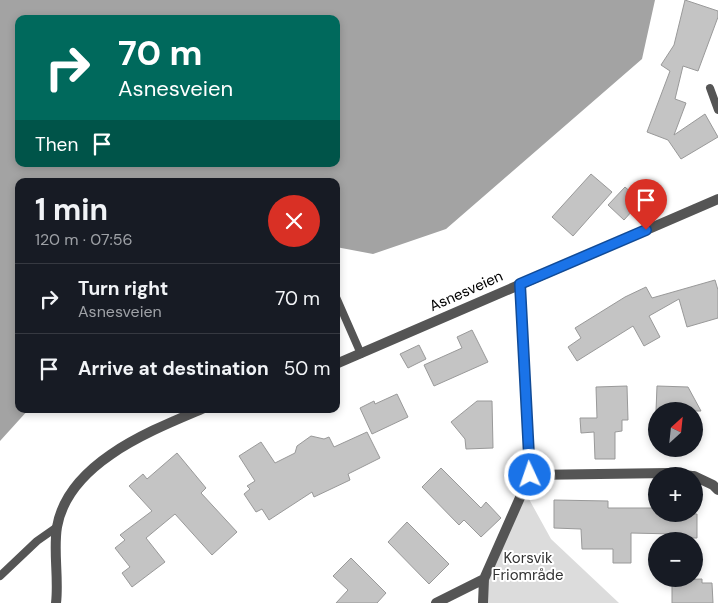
<!DOCTYPE html>
<meta charset="utf-8">
<style>
:root{--surface:#171b24;--page:#20242c;--text:#f1f3f6;--muted:#9ea1a6;--line:#363941}
body{margin:0;font-family:"DM Sans",sans-serif;background:var(--page);color:var(--text);height:100vh;display:flex;flex-direction:column;font-size:19px;white-space:nowrap}
*{box-sizing:border-box;margin:0}
p{font-size:16px;color:var(--muted)}
.icon{flex:none;width:28px;height:28px;fill:none;stroke:currentColor;stroke-width:2;stroke-linecap:round;stroke-linejoin:round}
.map{position:relative;flex:1;overflow:hidden}
.details{position:absolute;left:15px;top:178px;width:325px;height:235px;display:flex;flex-direction:column;background:var(--surface);border-radius:10px;box-shadow:0 2px 8px #0003}
.details>*{flex:none}
.banner{position:absolute;left:15px;top:15px;width:325px;height:152px;border-radius:10px;box-shadow:0 2px 8px #0003;background:#00695c;color:#fff;overflow:hidden}
.needle{width:32px;rotate:27deg}
.fabs{position:absolute;left:648px;top:402px;display:grid;gap:10px}
.fabs a{display:grid;place-items:center;width:55px;height:55px;border-radius:50%;background:var(--surface);box-shadow:0 2px 8px #0003;font-size:25px}
.pin{position:absolute;display:grid;place-items:center;width:42px;height:42px;color:#fff;margin:-51px -21px;border-radius:50% 50% 50% 0;rotate:-45deg;box-shadow:0 0 5px #0007}
.pin .icon{rotate:45deg}
.me{position:absolute;width:55px;margin:-28px;rotate:357deg;stroke-linejoin:round;filter:drop-shadow(0 0 4px #0008)}
.turn{display:flex;align-items:center;gap:18px;height:105px;padding:0 20px;font-size:22px}
.turn .icon{width:65px;height:65px;stroke-width:2.5}
.turn b{display:block;font-size:35px;line-height:42px}
.then{display:flex;align-items:center;height:48px;padding:0 20px;background:#0003;gap:10px;font-size:19px}
.round{display:grid;place-items:center;flex:none;width:52px;height:52px;border-radius:26px;background:var(--page)}
.head{display:flex;align-items:center;justify-content:space-between;height:85px;padding:0 20px}
h1{font-size:30px;font-weight:700;line-height:38px}
ul{padding:0;list-style:none}
li{display:flex;align-items:center;gap:15px;height:70px;padding:0 20px;border-top:1px solid var(--line)}
li div{flex:1}
li b{display:block;font-size:19px}
li em{font-style:normal}
.map>svg:first-child{display:block}
.green{fill:#dcdcdc}
.water{fill:#a3a3a3;fill-rule:evenodd}
.building{fill:#c4c4c4;stroke:#999}
.lines{fill:none;stroke-linecap:round;stroke-linejoin:round}
.lane{stroke:#555;stroke-width:8}
.street{stroke:#555;stroke-width:10}
.route-casing{stroke:#114b97;stroke-width:12}
.route{stroke:#1a73e8;stroke-width:9}
.labels{text-anchor:middle;stroke-width:4;stroke-linejoin:round;paint-order:stroke}
.street-label{font-size:15px;fill:#000;stroke:#fff}
.park-label{font-size:15px;fill:#333;stroke:#fff}
</style>
<div class="map">
<svg width="718" height="603" viewBox="0 0 718 603">
<rect width="100%" height="100%" fill="#fff"/>
<path class="green" d="M 524,490 L 551,539 L 619,603 L 483,603 L 484,579 Z"/>
<path class="water" d="M 0,0 L 655,0 L 642,59 L 446,229 L 373,254 L 336,247 L 336,181 L 19,181 L 19,409 L 29,409 L 0,441 ZM 19,19 L 336,19 L 336,164 L 19,164 Z"/>
<path class="building" d="M 685,0 L 718,11 L 718,17 L 698,71 L 683,66 L 675,99 L 686,103 L 674,135 L 705,114 L 718,137 L 681,159 L 668,140 L 647,132 L 670,71 L 661,65 L 674,45 Z
M 591,174 L 612,192 L 573,236 L 552,217 Z
M 625,187 L 641,201 L 624,220 L 608,205 Z
M 715,280 L 718,290 L 718,318 L 687,327 L 679,299 L 649,316 L 660,337 L 644,346 L 633,326 L 577,361 L 568,347 L 581,338 L 575,328 L 625,297 L 646,287 L 652,298 Z
M 472,330 L 488,362 L 434,386 L 424,365 L 462,348 L 457,337 Z
M 419,345 L 426,359 L 408,368 L 400,354 Z
M 627,386 L 628,420 L 622,420 L 622,431 L 615,432 L 615,459 L 595,459 L 594,432 L 581,433 L 580,418 L 597,418 L 596,387 Z
M 657,386 L 688,387 L 701,411 L 656,411 Z
M 397,394 L 408,417 L 372,434 L 360,408 L 374,401 L 375,404 Z
M 477,401 L 492,401 L 493,448 L 466,449 L 465,439 L 451,422 Z
M 367,432 L 380,458 L 348,474 L 350,480 L 314,497 L 312,492 L 269,520 L 262,509 L 256,512 L 244,494 L 250,489 L 247,486 L 255,481 L 239,456 L 261,442 L 275,463 L 295,453 L 297,446 L 311,436 L 324,439 L 329,437 L 334,447 Z
M 177,453 L 206,488 L 201,493 L 237,532 L 212,555 L 175,514 L 146,538 L 165,562 L 132,587 L 122,573 L 130,567 L 115,548 L 125,540 L 120,535 L 152,511 L 129,486 L 143,474 L 147,479 Z
M 441,468 L 481,508 L 486,502 L 501,518 L 481,537 L 464,520 L 459,525 L 422,487 Z
M 554,500 L 608,501 L 608,508 L 656,508 L 656,514 L 697,514 L 697,538 L 674,538 L 674,534 L 631,533 L 631,563 L 613,563 L 613,549 L 582,549 L 581,529 L 554,528 Z
M 407,522 L 449,564 L 429,584 L 388,542 Z
M 351,558 L 386,593 L 377,603 L 336,603 L 348,590 L 333,576 Z
M 702,579 L 702,583 L 712,583 L 713,603 L 672,603 L 672,580 Z"/>
<g class="lines">
<path class="lane" d="M 710,88 L 718,110
M 336,297 L 361,354
M 0,576 L 37,541 L 57,527"/>
<path class="street" d="M 336,364 L 718,199
M 530,475 L 669,473 L 692,476
M 694,476 L 713,485 L 718,490
M 56,603 C 59,578 53,551 57,527 C 68,463 150,431 202,409
M 436,603 L 484,579 L 530,475 L 520,284
M 483,603 L 484,579"/>
</g>
<g class="lines">
<defs>
<path id="route" d="M 530,475 L 520,284 L 646,230"/>
</defs>
<use href="#route" class="route-casing"/>
<use href="#route" class="route"/>
</g>
<g class="labels">
<g class="street-label">
<text transform="translate(466 291) rotate(-24)" y="5">Asnesveien</text>
</g>
<g class="park-label">
<text x="528" y="563">Korsvik<tspan x="528" dy="17">Friområde</tspan></text>
</g>
</g>
</svg>
<div class="fabs">
<a><svg class="needle" viewBox="-14 -14 28 28"><path d="M0-13l5 13h-10z" fill="#e53935"/><path d="M0 13l5-13h-10z" fill="#9ea1a6"/></svg></a>
<a>+</a>
<a>−</a>
</div>
<div class="pin" style="left:646px;top:230px;background:#d93025"><svg class="icon" aria-label="arrive" viewBox="0 0 24 24"><path d="M6 21V4h12l-3 4 3 4H6"/></svg></div>
<svg class="me" style="left:530px;top:475px" viewBox="-20 -20 40 40"><circle r="17" fill="#1a73e8" stroke="#fff" stroke-width="3"/><path d="M0-11L8 9 0 5-8 9z" fill="#fff"/></svg>
<div class="banner">
<div class="turn"><svg class="icon" aria-label="right" viewBox="0 0 24 24"><path d="M7 20v-9h11M14 6l5 5-5 5"/></svg><div><b>70 m</b>Asnesveien</div></div>
<div class="then">Then<svg class="icon" aria-label="arrive" viewBox="0 0 24 24"><path d="M6 21V4h12l-3 4 3 4H6"/></svg></div>
</div>
<section class="details">
<div class="head"><div><h1>1 min</h1><p>120 m · 07:56</p></div><a class="round" style="background:#d93025;color:#fff"><svg class="icon" aria-label="close" viewBox="0 0 24 24"><path d="M6 6l12 12M18 6L6 18"/></svg></a></div>
<ul>
<li><svg class="icon" aria-label="right" viewBox="0 0 24 24"><path d="M7 20v-9h11M14 6l5 5-5 5"/></svg><div><b>Turn right</b><p>Asnesveien</p></div><em>70 m</em></li>
<li><svg class="icon" aria-label="arrive" viewBox="0 0 24 24"><path d="M6 21V4h12l-3 4 3 4H6"/></svg><div><b>Arrive at destination</b></div><em>50 m</em></li>
</ul>
</section>
</div>
